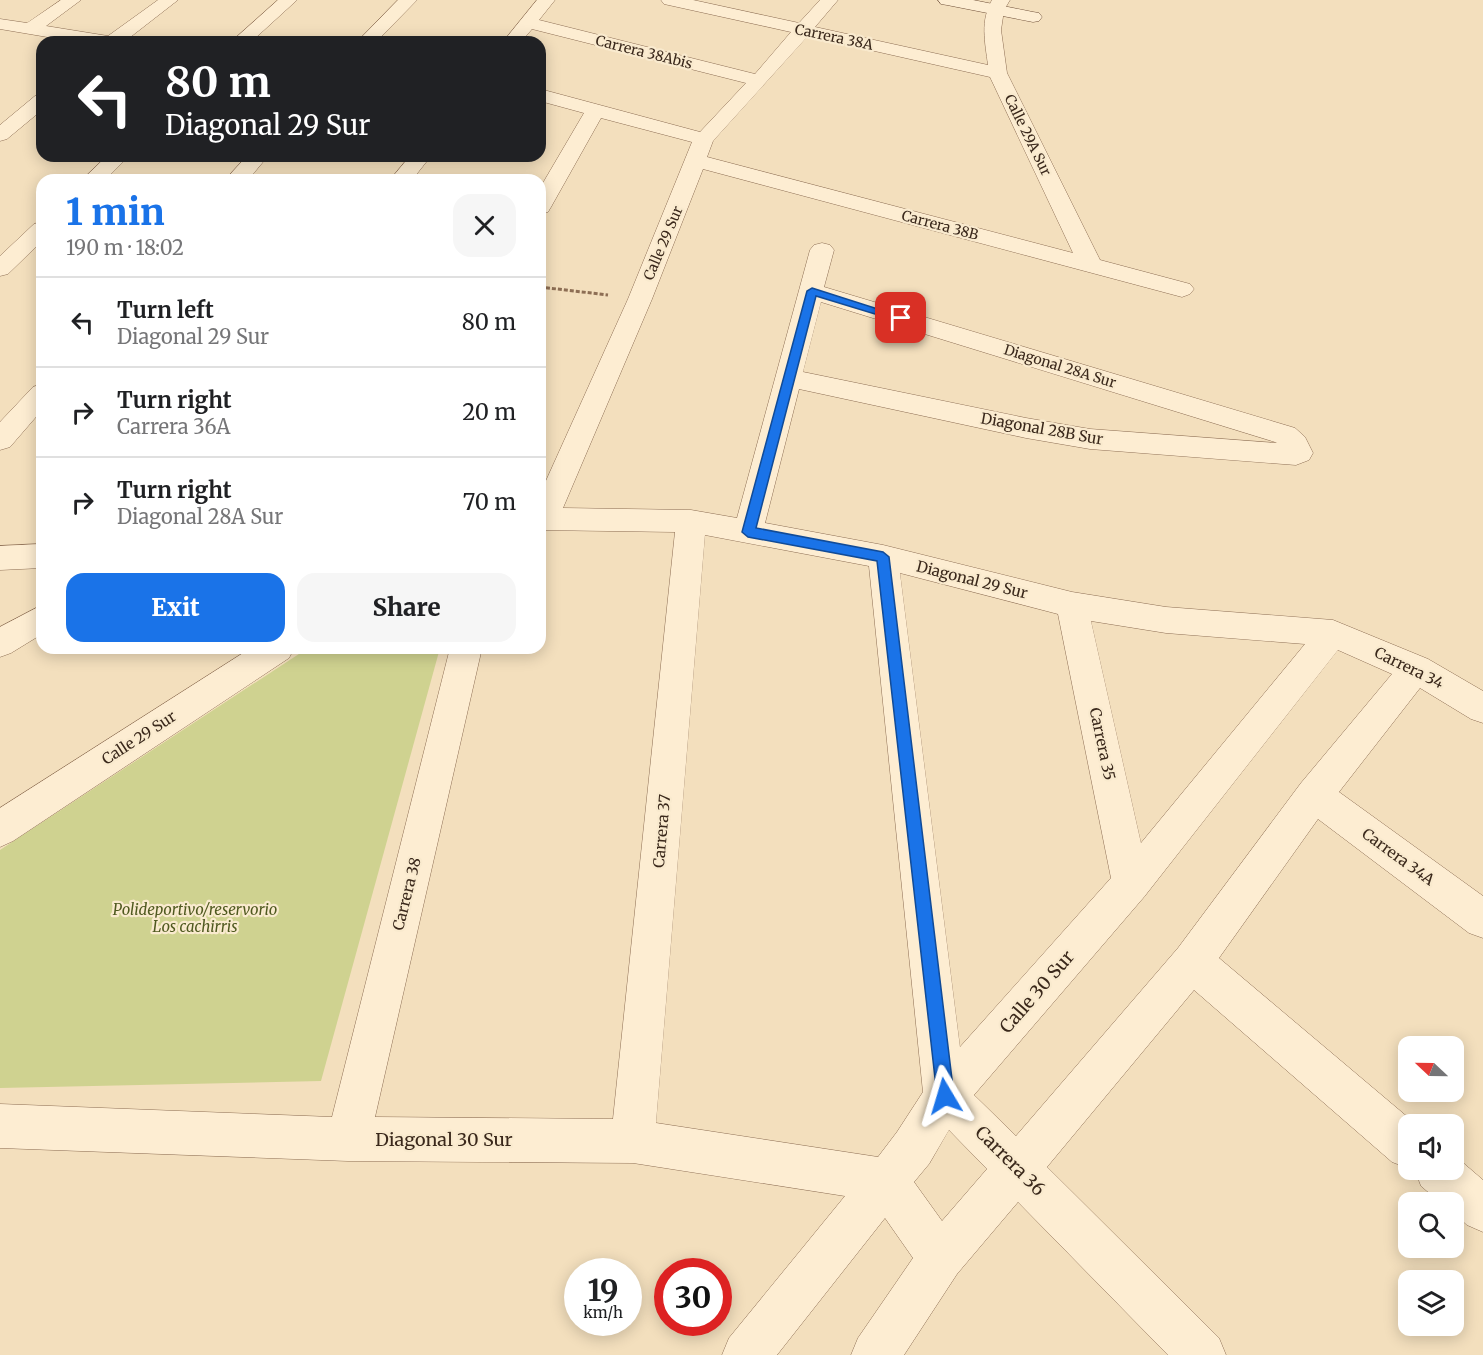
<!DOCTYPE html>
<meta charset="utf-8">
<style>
:root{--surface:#fff;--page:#f6f6f6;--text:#202124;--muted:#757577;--line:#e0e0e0;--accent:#1a73e8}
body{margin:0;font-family:Merriweather,serif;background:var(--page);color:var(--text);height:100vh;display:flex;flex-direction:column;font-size:22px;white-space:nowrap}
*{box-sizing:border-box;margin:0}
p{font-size:20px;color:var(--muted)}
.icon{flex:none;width:33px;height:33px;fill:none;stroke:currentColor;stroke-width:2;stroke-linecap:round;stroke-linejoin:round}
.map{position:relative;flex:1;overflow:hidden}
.details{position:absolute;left:36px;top:174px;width:510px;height:480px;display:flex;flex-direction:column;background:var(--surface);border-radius:18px;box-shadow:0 3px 15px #0003}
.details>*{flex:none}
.guide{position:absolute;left:36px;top:36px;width:510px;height:126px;border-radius:18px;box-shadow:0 3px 15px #0003;background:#202124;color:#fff;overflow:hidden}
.needle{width:39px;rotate:292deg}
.buttons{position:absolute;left:1398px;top:1036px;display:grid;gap:12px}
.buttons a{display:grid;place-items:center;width:66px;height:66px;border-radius:12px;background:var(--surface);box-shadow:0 3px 15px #0003;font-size:30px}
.speed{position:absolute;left:564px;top:1258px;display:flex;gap:12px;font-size:30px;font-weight:700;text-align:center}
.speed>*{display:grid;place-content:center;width:78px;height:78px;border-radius:50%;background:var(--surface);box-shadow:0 3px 15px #0003;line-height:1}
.speed small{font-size:15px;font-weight:400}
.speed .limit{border:9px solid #d22;background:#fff;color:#111}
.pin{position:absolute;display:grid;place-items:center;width:51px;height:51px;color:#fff;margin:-26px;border-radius:12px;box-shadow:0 3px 9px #0006}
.me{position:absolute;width:66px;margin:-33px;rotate:353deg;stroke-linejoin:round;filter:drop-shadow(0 0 4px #0008)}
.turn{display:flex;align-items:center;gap:21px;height:126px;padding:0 30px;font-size:27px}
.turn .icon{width:78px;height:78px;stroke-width:2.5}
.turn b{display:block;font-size:42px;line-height:51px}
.round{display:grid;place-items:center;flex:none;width:63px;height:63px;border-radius:18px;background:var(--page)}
.head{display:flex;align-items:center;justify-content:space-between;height:102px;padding:0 30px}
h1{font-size:36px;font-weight:800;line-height:45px;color:var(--accent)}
.button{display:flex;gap:12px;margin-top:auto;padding:12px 30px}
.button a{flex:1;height:69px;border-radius:18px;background:var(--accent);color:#fff;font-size:24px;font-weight:800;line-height:69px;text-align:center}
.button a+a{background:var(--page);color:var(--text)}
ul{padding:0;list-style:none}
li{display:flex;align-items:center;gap:18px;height:90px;padding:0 30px;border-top:2px solid var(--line)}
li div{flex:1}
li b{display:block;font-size:22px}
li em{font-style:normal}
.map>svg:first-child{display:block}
.green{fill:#cfd290}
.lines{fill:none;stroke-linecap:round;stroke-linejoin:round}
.street-casing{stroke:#8d6e54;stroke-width:1}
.secondary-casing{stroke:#6f4f38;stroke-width:1}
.path{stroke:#8d6e54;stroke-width:3;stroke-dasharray:4 2;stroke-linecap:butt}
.street{fill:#fdedd2;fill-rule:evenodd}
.secondary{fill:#fdedd2;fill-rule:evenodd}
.route{fill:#1a73e8;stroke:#114b97;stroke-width:1.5}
.labels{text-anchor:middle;stroke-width:4.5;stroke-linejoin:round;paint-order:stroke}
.far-street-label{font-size:14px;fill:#3a281b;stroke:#f9eace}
.street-label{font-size:15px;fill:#3a281b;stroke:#f9eace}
.park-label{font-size:15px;font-style:italic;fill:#4f591f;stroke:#f9eace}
.near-street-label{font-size:18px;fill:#3a281b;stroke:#f9eace}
</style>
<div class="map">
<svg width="1483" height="1355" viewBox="0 0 1483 1355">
<rect width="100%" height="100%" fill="#f3dfbd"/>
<path class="green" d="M 308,648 L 440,648 L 321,1081 L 0,1088 L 0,850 Z"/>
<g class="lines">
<defs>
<path id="street" d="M 61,0 L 81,0 L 46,26 L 108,36 L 158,0 L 178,0 L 124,42 L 77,42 L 0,29 L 0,19 L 27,23 Z
M 278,0 L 297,0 L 251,42 L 231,42 Z
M 398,0 L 417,0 L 376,42 L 357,42 Z
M 537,0 L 555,0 L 539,20 L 755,74 L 791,32 L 664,4 L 661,0 L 693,0 L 799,23 L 820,0 L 838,0 L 815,27 L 988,65 C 985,42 980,21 992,0 L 1010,0 L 1004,10 L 1001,30 L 1007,73 L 1100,260 L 1190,284 L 1194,289 L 1190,294 L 1182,297 L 703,169 L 652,299 L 563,508 L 691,510 L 737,518 L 810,250 L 814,245 L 822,243 L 830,245 L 834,250 L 824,287 L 1295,428 L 1305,437 L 1313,453 L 1309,460 L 1296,465 L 1090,449 L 1026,438 L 799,389 L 765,523 L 883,545 L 1072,592 L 1166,607 L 1333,620 L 1428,659 L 1483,691 L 1483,723 L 1471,719 L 1420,688 L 1339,792 L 1483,896 L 1483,938 L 1469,933 L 1318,819 L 1219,958 L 1417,1125 L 1408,1125 L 1408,1168 L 1392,1162 L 1194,990 L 1047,1167 L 1219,1338 L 1226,1355 L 1168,1355 L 1018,1202 L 957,1274 L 904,1355 L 851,1355 L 858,1338 L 913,1258 L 885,1218 L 777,1355 L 722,1355 L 729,1338 L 845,1196 L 633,1163 L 348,1161 L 0,1148 L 0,1104 L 332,1117 L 450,648 L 482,648 L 375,1117 L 613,1119 L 675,532 L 540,530 L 540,494 L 628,299 L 692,142 L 601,118 L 551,207 L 548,212 L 540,214 L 540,188 L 584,113 L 540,101 L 540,89 L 700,132 L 746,83 L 532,29 L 521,42 L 503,42 ZM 808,36 L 990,77 L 1073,253 L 707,157 L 713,141 ZM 821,302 L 1275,442 L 1277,443 L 1090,429 L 1026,418 L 803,372 ZM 705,535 L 869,566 L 923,1092 L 897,1132 L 878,1157 L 656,1123 ZM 900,573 L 1058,614 L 1111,878 L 960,1047 ZM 1091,621 L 1166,633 L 1305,644 L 1141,843 ZM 1338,650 L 1392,674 L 1301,783 L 1178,948 L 1016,1136 L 974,1095 L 1144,897 ZM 949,1130 L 987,1169 L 942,1221 L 914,1182 L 929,1164 Z
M 42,94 L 42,110 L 7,139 L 0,141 L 0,125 L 35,96 Z
M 107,156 L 129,156 L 105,180 L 82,180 Z
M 247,156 L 268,156 L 248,180 L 225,180 Z
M 410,156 L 431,156 L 412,180 L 390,180 Z
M 42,222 L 42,241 L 8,274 L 0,276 L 0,256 L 34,224 Z
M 42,384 L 42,410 L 10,447 L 0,450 L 0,422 L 33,387 Z
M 42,544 L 42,568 L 0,570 L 0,546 Z
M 42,605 L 42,634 L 11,653 L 0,657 L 0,627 Z
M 251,648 L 294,648 L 289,658 L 13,841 L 0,847 L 0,808 Z
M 1454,1155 L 1483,1180 L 1483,1232 L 1467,1225 L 1454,1213 L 1454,1203 L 1441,1203 L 1421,1186 L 1415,1170 L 1454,1170 Z"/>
<path id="secondary" d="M 938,0 L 973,0 L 1033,12 L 1039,13 L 1042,17 L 1039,21 L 1033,22 L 947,5 L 941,4 Z"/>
</defs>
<use href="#street" class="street-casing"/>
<use href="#secondary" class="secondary-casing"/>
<path class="path" d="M 540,287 L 608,295"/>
<use href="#street" class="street"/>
<use href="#secondary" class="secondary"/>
</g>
<path class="route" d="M 812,288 L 906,318 L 901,322 L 816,296 L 756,528 L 883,552 L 889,557 L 954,1096 L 952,1103 L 945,1105 L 939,1103 L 937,1096 L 877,561 L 748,537 L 742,532 L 807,291 Z"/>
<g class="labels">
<g class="far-street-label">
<text transform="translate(834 37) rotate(12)" y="5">Carrera 38A</text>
<text transform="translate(644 52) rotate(14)" y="5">Carrera 38Abis</text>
<text transform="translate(1028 135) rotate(64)" y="5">Calle 29A Sur</text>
<text transform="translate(940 225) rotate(15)" y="5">Carrera 38B</text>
<text transform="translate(663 243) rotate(-67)" y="5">Calle 29 Sur</text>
<text transform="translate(1060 366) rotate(17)" y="5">Diagonal 28A Sur</text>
</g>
<g class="street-label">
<text transform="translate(1042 429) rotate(10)" y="5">Diagonal 28B Sur</text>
<text transform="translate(972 580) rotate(14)" y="5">Diagonal 29 Sur</text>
<text transform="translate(1409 668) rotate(26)" y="5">Carrera 34</text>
<text transform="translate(139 738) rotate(-33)" y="5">Calle 29 Sur</text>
<text transform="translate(1102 744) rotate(78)" y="5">Carrera 35</text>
<text transform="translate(662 831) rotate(-85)" y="5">Carrera 37</text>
<text transform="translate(1398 857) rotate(36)" y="5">Carrera 34A</text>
<text transform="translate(407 894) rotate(-76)" y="5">Carrera 38</text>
</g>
<g class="park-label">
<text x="195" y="915">Polideportivo/reservorio<tspan x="195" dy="17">Los cachirris</tspan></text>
</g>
<g class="near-street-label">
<text transform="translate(1037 992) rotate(-49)" y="6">Calle 30 Sur</text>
<text x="444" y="1146">Diagonal 30 Sur</text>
<text transform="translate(1010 1161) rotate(45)" y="6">Carrera 36</text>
</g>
</g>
</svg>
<div class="buttons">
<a><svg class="needle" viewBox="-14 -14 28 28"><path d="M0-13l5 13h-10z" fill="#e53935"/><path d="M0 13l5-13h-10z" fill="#757577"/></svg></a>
<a><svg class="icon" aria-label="sound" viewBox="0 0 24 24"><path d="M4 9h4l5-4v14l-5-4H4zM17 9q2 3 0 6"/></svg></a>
<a><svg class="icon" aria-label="search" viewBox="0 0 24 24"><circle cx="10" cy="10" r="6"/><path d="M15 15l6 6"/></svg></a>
<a><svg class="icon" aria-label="layers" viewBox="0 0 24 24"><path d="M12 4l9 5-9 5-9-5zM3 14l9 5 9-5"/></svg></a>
</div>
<div class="speed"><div>19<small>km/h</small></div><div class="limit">30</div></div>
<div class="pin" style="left:901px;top:318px;background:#d93025"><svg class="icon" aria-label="arrive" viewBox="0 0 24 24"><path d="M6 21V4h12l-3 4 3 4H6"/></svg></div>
<svg class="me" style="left:945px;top:1096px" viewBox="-20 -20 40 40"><path d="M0-17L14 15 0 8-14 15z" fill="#1a73e8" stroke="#fff" stroke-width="4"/></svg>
<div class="guide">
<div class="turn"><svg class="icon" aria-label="left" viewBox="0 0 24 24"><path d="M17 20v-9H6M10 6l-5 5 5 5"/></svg><div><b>80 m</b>Diagonal 29 Sur</div></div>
</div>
<section class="details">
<div class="head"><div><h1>1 min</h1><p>190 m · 18:02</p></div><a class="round"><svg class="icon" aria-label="close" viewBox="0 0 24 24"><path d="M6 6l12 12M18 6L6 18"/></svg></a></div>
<ul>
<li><svg class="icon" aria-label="left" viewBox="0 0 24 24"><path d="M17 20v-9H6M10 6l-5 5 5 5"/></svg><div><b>Turn left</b><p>Diagonal 29 Sur</p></div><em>80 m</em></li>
<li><svg class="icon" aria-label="right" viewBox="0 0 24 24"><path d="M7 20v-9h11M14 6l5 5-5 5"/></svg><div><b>Turn right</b><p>Carrera 36A</p></div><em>20 m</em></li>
<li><svg class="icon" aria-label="right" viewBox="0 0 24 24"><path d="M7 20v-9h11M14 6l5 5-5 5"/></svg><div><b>Turn right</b><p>Diagonal 28A Sur</p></div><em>70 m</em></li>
</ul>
<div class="button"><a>Exit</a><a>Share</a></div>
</section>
</div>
